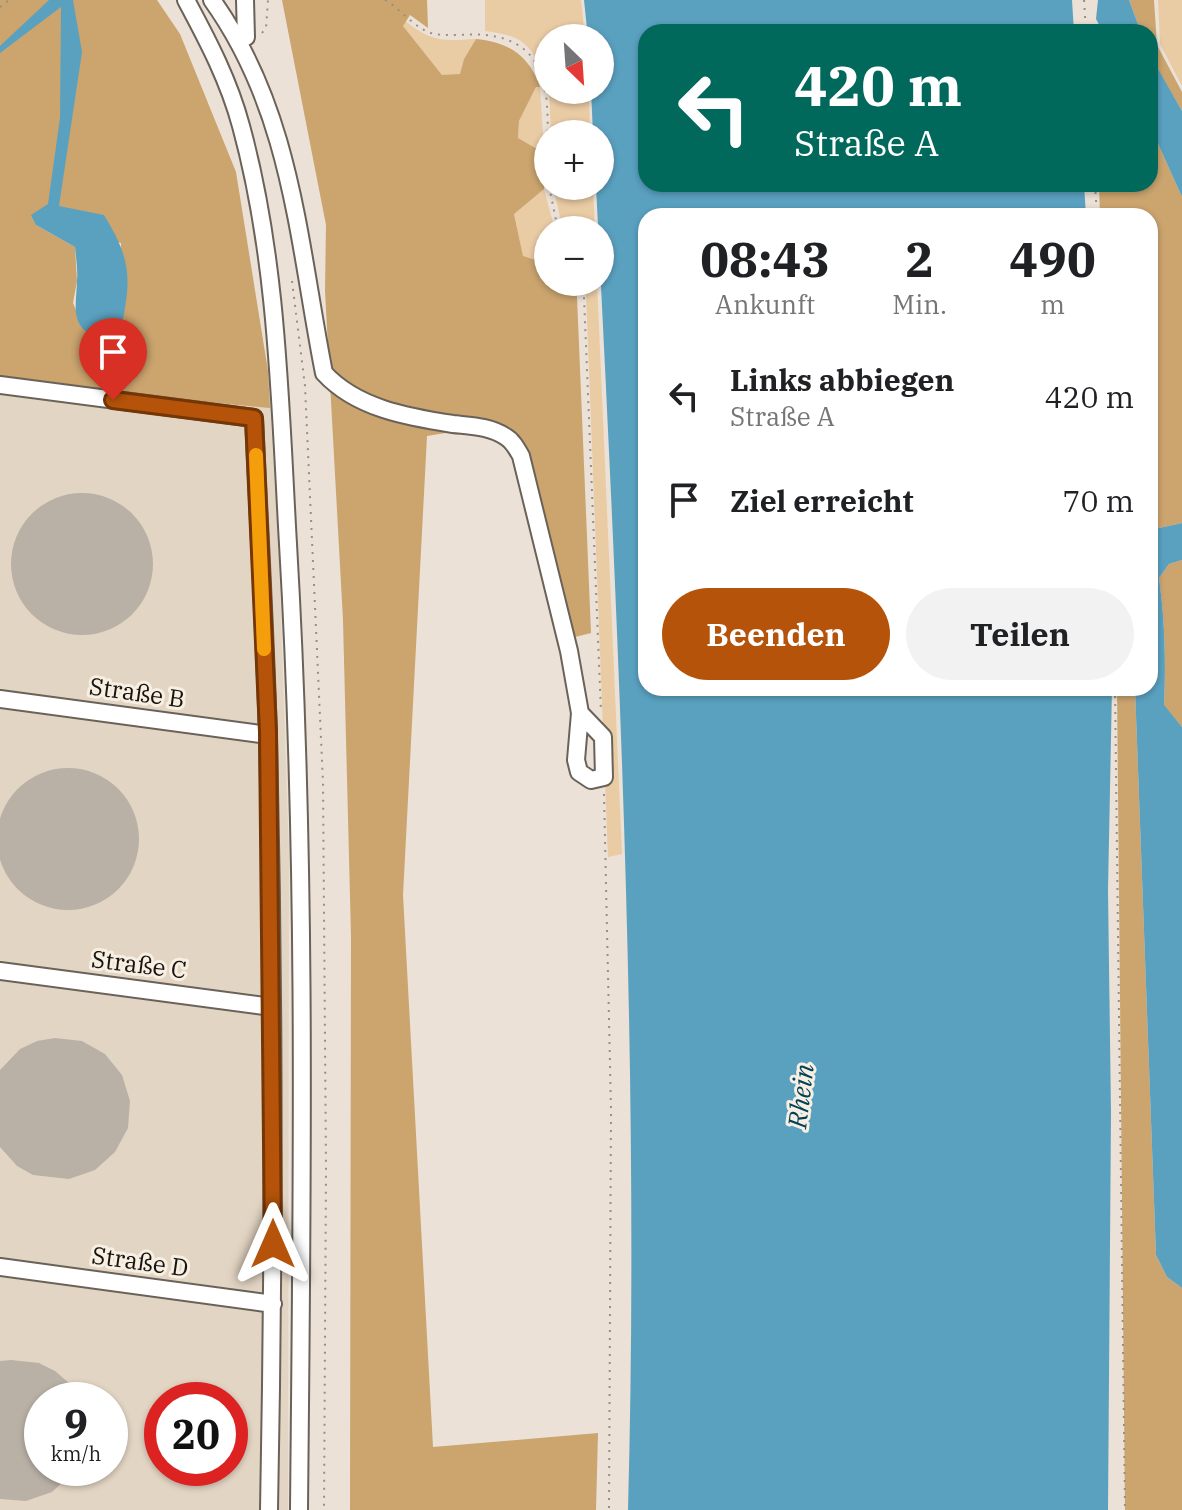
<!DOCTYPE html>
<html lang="de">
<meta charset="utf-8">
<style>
:root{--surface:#fff;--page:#f2f2f2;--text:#202124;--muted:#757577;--accent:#b45309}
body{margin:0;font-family:"IBM Plex Serif",serif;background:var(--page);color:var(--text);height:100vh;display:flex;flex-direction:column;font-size:30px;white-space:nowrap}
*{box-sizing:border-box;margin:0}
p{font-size:26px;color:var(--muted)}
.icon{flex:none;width:44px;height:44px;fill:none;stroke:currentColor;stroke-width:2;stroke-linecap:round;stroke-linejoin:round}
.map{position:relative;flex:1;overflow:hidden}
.panel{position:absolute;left:638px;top:208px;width:520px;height:488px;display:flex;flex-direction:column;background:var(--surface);border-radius:24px;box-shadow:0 2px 6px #0004}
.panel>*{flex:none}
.hud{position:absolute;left:638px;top:24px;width:520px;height:168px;border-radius:24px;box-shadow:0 2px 6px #0004;background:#00695c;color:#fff;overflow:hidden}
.needle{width:52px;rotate:155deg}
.controls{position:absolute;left:534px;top:24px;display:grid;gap:16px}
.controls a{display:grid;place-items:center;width:80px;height:80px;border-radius:50%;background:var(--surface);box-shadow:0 2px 6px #0004;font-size:40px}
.speed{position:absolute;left:24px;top:1382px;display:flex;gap:16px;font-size:40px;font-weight:700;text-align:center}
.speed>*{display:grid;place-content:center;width:104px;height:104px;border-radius:50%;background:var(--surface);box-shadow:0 2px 6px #0004;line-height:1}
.speed small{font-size:20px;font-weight:400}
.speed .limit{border:12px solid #d22;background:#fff;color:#111}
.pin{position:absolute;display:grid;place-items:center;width:68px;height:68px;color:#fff;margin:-82px -34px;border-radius:50% 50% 50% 0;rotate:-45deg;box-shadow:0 0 8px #0007}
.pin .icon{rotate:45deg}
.me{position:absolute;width:88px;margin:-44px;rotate:0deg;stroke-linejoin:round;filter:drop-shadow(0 0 6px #0008)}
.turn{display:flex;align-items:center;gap:28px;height:168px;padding:0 24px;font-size:36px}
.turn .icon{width:104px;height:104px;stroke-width:2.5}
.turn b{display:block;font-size:56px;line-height:68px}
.eta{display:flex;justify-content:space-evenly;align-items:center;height:136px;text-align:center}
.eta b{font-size:48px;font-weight:700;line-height:56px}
.button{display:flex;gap:16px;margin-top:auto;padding:16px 24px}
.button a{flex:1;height:92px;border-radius:48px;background:var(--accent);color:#fff;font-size:32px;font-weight:700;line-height:92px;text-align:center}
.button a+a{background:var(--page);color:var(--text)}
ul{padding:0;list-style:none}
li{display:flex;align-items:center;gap:24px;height:104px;padding:0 24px}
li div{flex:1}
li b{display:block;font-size:30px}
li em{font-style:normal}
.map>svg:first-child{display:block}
.built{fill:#e3d5c3;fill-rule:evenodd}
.green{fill:#e9cba4}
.forest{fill:#cba46e;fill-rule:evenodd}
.water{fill:#5aa1c0}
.building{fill:#bab1a6}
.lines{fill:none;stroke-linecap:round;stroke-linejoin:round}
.minor-casing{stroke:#6a6258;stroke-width:20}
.path{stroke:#978f87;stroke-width:2;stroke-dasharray:2 6;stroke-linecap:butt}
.minor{stroke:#fff;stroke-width:16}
.route-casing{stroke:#753606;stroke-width:20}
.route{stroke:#b45309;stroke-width:14}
.slow{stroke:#f59e0b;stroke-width:14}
.labels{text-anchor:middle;stroke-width:6;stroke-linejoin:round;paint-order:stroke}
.street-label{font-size:24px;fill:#171410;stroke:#f8efe3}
.water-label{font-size:26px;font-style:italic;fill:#004157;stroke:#f8efe3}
</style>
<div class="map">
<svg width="1182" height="1510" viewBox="0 0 1182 1510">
<rect width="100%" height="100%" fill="#ebe1d6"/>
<path class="built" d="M 0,329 L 85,339 L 268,371 L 279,556 L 289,856 L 288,1510 L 0,1510 ZM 42,1400 L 110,1400 L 110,1468 L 42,1468 ZM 162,1400 L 230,1400 L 230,1468 L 162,1468 Z"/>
<path class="green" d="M 485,0 L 581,0 L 585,38 L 548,38 L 548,82 C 530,46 527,36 485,31 Z
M 1158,0 L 1182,0 L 1182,86 L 1160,44 Z
M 404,20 C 431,42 442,41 476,39 L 464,59 L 460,75 L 442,75 L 403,26 Z
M 536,87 L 540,87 L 544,153 L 518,138 L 519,121 Z
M 549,90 L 589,90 L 590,134 L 551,134 Z
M 553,186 L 593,186 L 595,230 L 563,230 Z
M 544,189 L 555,230 L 548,230 L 548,264 L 523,257 L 514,213 Z
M 581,282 L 597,282 L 622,854 L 608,857 L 586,294 Z"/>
<path class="forest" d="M 0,0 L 157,0 L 180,34 L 236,172 L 268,371 L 270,408 L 0,382 ZM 36,225 L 121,243 L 120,335 L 101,341 L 87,335 L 73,303 L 77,281 L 75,247 Z
M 282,0 L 427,0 L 428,28 L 410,15 L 403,26 L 442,75 L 460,74 L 464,59 L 476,39 C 508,42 529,55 540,87 L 536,87 L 519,121 L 518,138 L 544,153 L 544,189 L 514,214 L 523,256 L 548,264 L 548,282 L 573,282 L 577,297 L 591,633 L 571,638 L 525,453 L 494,425 L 427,436 L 403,895 L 433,1447 L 598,1433 L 596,1510 L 350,1510 L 351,936 L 343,620 L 325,291 L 326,225 Z
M 1129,0 L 1154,0 L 1157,45 L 1182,92 L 1182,111 L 1153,62 L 1150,32 L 1141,32 Z
M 1150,126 L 1182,197 L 1182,523 L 1150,530 L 1150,216 L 1100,216 L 1099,184 L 1150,184 Z
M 1182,560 L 1182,727 L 1164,706 C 1166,662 1165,621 1159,578 L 1169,564 Z
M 1117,688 L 1135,688 L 1156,1255 L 1167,1277 L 1182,1288 L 1182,1510 L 1125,1510 Z"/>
<path class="water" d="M 49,0 L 73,0 L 82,52 L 59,206 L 104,215 C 133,262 131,281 120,334 L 102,341 C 69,327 76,310 77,281 C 78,270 76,258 75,247 L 36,225 L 31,215 L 48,204 L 60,118 L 61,7 L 0,53 L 0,46 Z
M 584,0 L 1072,0 L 1074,32 L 646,32 L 646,184 L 1084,184 L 1086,216 L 646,216 L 646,688 L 1112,688 L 1108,890 L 1111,1113 L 1108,1510 L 628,1510 C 640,1070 618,623 596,186 L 600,186 L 600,134 L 593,134 L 591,90 L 600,90 L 600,38 L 588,38 Z
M 1098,0 L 1129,0 L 1141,32 L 1103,32 L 1096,19 Z
M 1150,55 L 1182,111 L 1182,197 L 1150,126 Z
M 1182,523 L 1182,560 L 1169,564 L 1159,578 C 1165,622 1166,661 1164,705 L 1182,727 L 1182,1288 L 1167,1277 L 1156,1255 L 1135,688 L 1150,688 L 1150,530 Z"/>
<path class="building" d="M11 564a71 71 0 1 1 142 0a71 71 0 1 1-142 0Z
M-3 839a71 71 0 1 1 142 0a71 71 0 1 1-142 0Z
M 55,1038 L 82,1041 L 105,1054 L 122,1075 L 130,1101 L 128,1128 L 115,1152 L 95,1170 L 69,1179 L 33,1175 L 17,1166 L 0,1147 L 0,1070 L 20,1049 L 37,1041 Z
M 11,1360 L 39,1363 L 55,1371 L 69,1383 L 81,1400 L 42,1400 L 42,1468 L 78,1468 L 52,1492 L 26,1501 L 0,1499 L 0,1361 Z"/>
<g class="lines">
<defs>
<path id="minor" d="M 186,0 C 208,41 229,81 241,126 C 278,261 280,406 288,544 C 307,866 302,1188 299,1510
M 212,0 C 292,112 298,241 324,373 C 356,408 407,417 453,424 C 471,426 490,426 506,437 C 513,441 517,449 521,456 L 569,651 L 580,713 L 603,737 L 604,777 L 591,780 L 579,772 L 576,760 L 580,713
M 239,40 L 246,37 L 245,0
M 0,385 L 254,418 C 259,525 265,631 268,738 C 274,995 274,1253 269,1510
M 0,699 L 268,735
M 0,971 L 272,1007
M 0,1267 L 273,1304"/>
</defs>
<use href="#minor" class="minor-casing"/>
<path class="path" d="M 385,0 C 401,9 413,27 431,33 C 449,38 473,32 493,36 C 561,48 545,119 548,170
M 1084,0 L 1086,32
M 0,7 L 9,0
M 262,33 L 266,28 L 268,0
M 1095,184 L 1097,216
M 549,186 L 558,230
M 292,281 L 305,386 L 323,783 L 326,1169 L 324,1510
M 579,282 L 584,297 L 601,712
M 1115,688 L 1125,1510
M 604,794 L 611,1110 L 609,1510"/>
<use href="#minor" class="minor"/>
</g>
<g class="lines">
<defs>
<path id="route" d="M 113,400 L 254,418 L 268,732 L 273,1244"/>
</defs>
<use href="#route" class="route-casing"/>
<use href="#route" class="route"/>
<path class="slow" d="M 256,455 L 264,649"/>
</g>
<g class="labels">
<g class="street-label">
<text transform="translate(137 693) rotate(8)" y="8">Straße B</text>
<text transform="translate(139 965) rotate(7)" y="8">Straße C</text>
<text transform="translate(140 1262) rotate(8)" y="8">Straße D</text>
</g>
<g class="water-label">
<text transform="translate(801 1096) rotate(-83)" y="9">Rhein</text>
</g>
</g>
</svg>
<div class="controls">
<a><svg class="needle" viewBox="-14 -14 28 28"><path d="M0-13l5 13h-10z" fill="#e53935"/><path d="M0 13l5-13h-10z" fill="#757577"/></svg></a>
<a>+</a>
<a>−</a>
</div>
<div class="speed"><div>9<small>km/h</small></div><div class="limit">20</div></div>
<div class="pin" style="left:113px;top:400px;background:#d93025"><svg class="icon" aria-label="arrive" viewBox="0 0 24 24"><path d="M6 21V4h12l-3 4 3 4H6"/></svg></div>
<svg class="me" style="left:273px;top:1244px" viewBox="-20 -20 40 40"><path d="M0-17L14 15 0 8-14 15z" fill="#b45309" stroke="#fff" stroke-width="4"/></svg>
<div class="hud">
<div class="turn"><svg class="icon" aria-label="left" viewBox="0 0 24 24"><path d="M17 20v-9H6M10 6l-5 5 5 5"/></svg><div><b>420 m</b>Straße A</div></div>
</div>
<section class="panel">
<div class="eta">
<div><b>08:43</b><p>Ankunft</p></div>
<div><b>2</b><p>Min.</p></div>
<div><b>490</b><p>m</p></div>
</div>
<ul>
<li><svg class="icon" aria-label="left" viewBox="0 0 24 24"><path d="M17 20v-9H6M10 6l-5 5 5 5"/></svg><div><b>Links abbiegen</b><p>Straße A</p></div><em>420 m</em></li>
<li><svg class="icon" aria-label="arrive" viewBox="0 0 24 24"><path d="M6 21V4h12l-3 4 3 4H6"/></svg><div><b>Ziel erreicht</b></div><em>70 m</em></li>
</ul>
<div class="button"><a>Beenden</a><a>Teilen</a></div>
</section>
</div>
